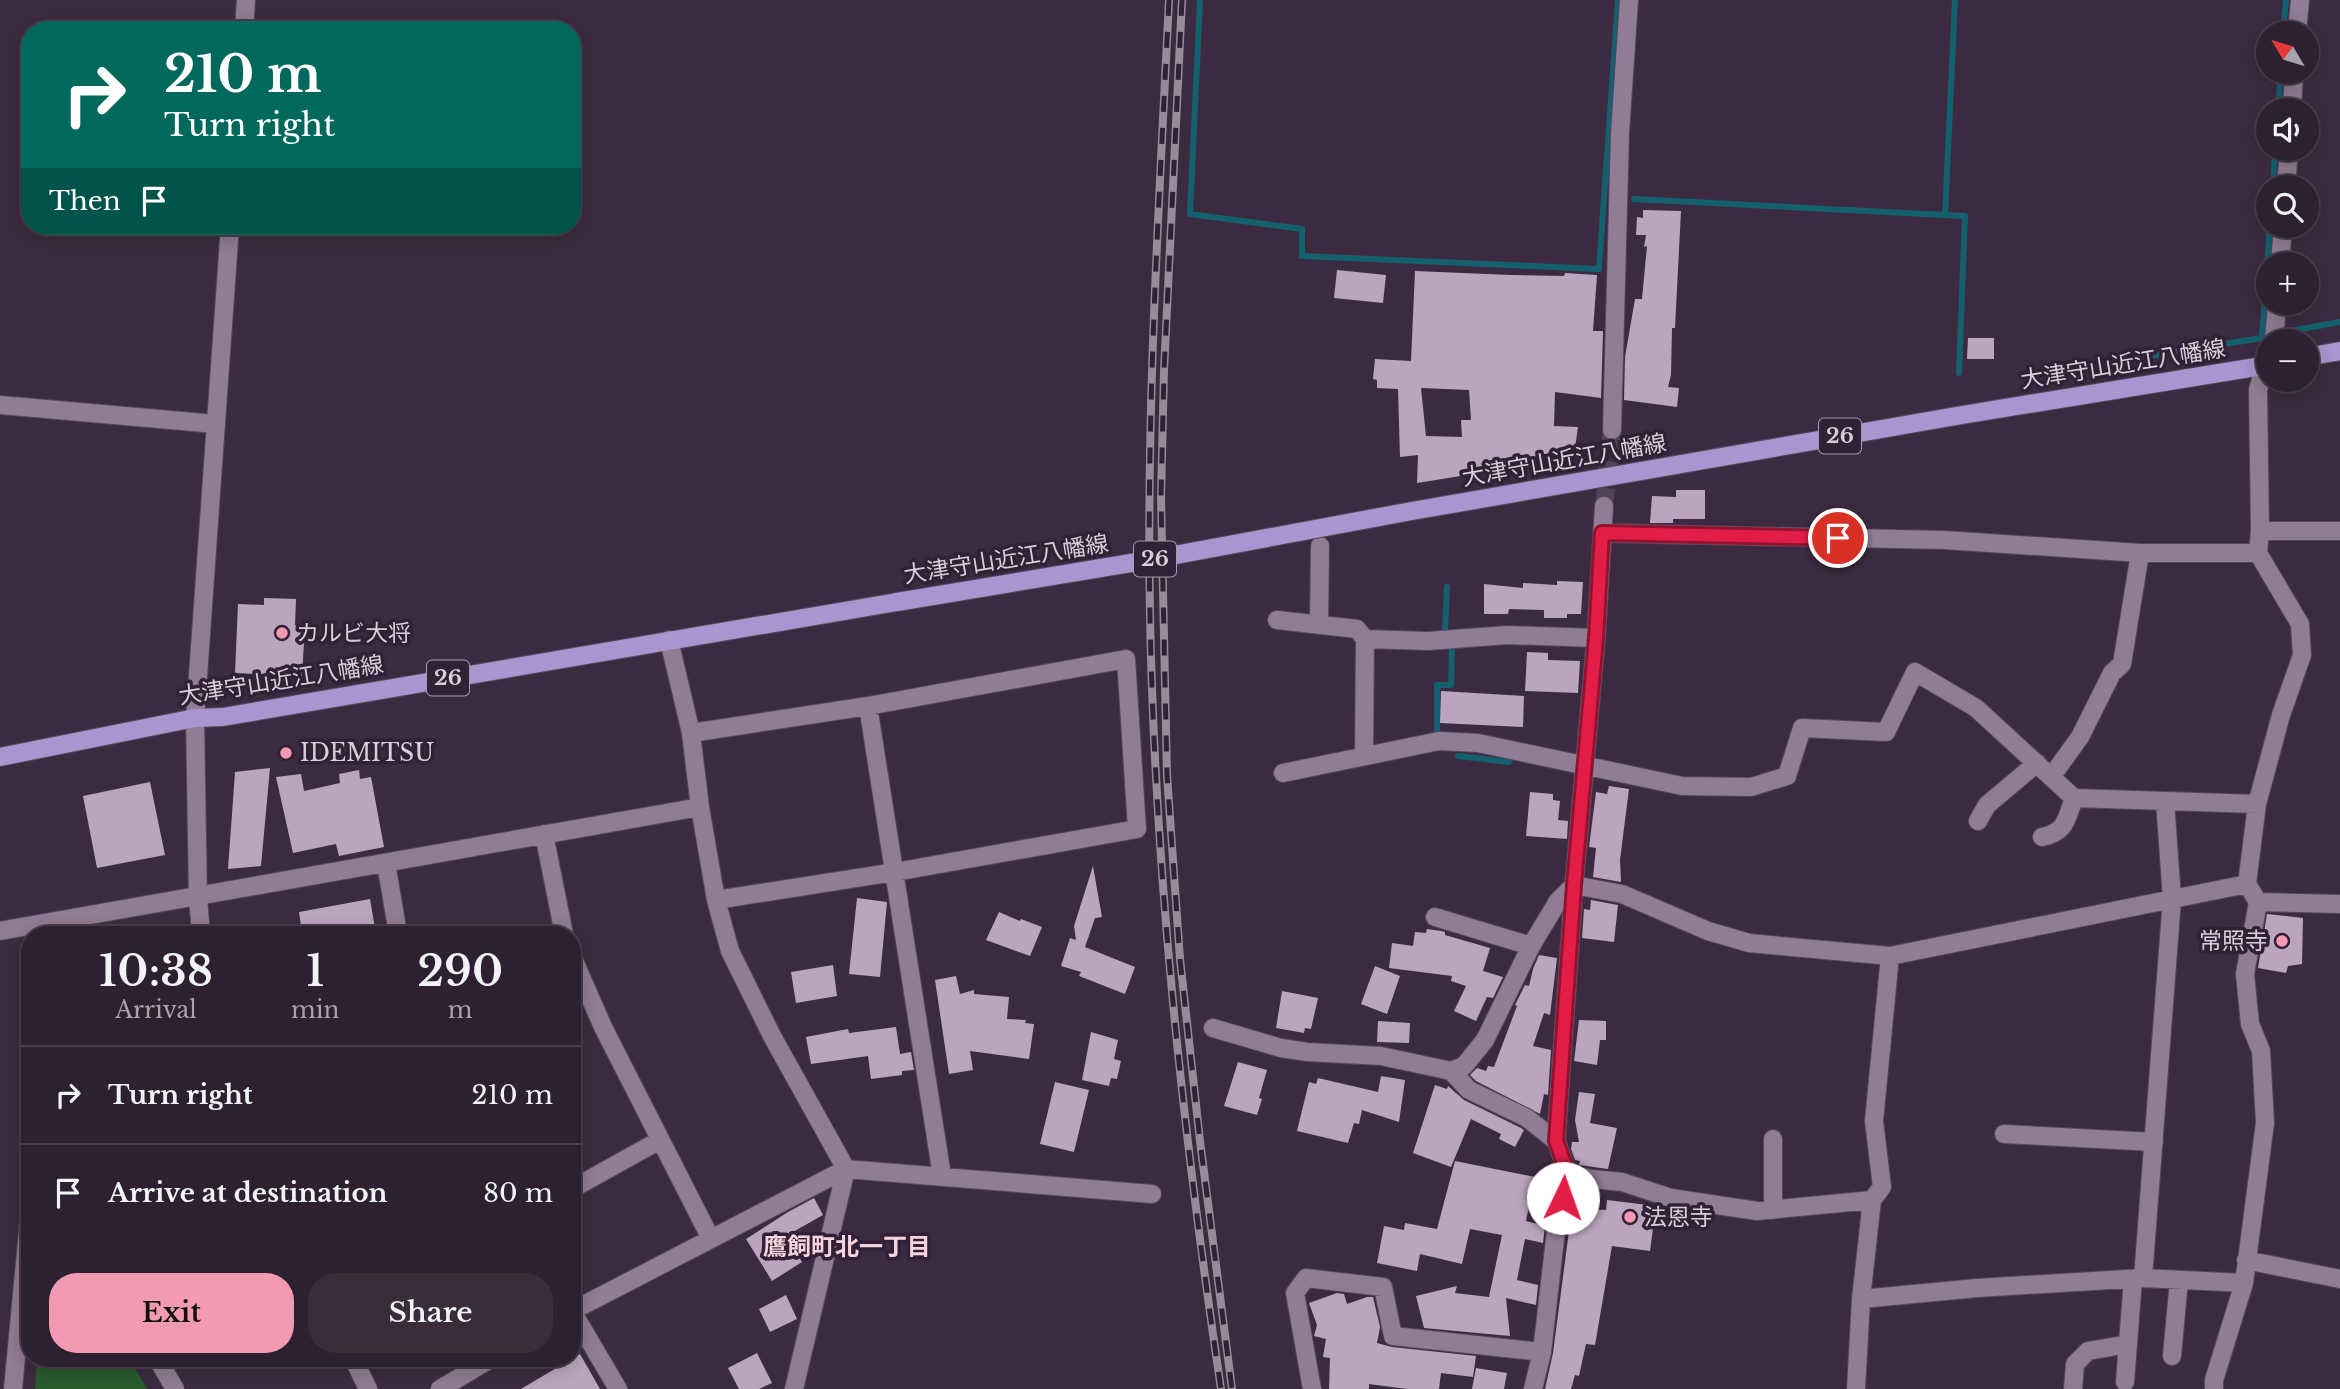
<!DOCTYPE html>
<meta charset="utf-8">
<style>
:root{--surface:#2d2030;--page:#392d3c;--text:#f1f3f6;--muted:#a7a3ab;--line:#483e4c;--accent:#f19ab2}
body{margin:0;font-family:"Libre Baskerville","Noto Sans JP",serif;background:var(--page);color:var(--text);height:100vh;display:flex;flex-direction:column;font-size:26px;white-space:nowrap}
*{box-sizing:border-box;margin:0}
p{font-size:23px;color:var(--muted)}
.icon{flex:none;width:38px;height:38px;fill:none;stroke:currentColor;stroke-width:2;stroke-linecap:round;stroke-linejoin:round}
.map{position:relative;flex:1;overflow:hidden}
.details{position:absolute;left:21px;top:926px;width:560px;height:441px;display:flex;flex-direction:column;background:var(--surface);border-radius:28px;box-shadow:0 4px 18px #0003,0 0 0 2px var(--line)}
.details>*{flex:none}
.hud{position:absolute;left:21px;top:21px;width:560px;height:214px;border-radius:28px;box-shadow:0 4px 18px #0003,0 0 0 2px var(--line);background:#00695c;color:#fff;overflow:hidden}
.needle{width:46px;rotate:308deg}
.controls{position:absolute;left:2256px;top:21px;display:grid;gap:14px}
.controls a{display:grid;place-items:center;width:63px;height:63px;border-radius:50%;background:var(--surface);box-shadow:0 4px 18px #0003,0 0 0 2px var(--line);font-size:35px}
.pin{position:absolute;display:grid;place-items:center;width:60px;height:60px;color:#fff;margin:-30px;border:4px solid #fff;border-radius:50%;box-shadow:0 2px 7px #0007}
.me{position:absolute;width:77px;margin:-38px;rotate:3deg;stroke-linejoin:round;filter:drop-shadow(0 0 5px #0008)}
.turn{display:flex;align-items:center;gap:24px;height:147px;padding:0 28px;font-size:32px}
.turn .icon{width:91px;height:91px;stroke-width:2.5}
.turn b{display:block;font-size:49px;line-height:60px}
.then{display:flex;align-items:center;height:66px;padding:0 28px;background:#0003;gap:14px;font-size:26px}
.eta{display:flex;justify-content:space-evenly;align-items:center;height:119px;text-align:center}
.eta b{font-size:42px;font-weight:600;line-height:49px}
.cta{display:flex;gap:14px;margin-top:auto;padding:14px 28px}
.cta a{flex:1;height:80px;border-radius:28px;background:var(--accent);color:#111;font-size:28px;font-weight:600;line-height:80px;text-align:center}
.cta a+a{background:var(--page);color:var(--text)}
ul{padding:0;list-style:none}
li{display:flex;align-items:center;gap:21px;height:98px;padding:0 28px;border-top:2px solid var(--line)}
li div{flex:1}
li b{display:block;font-size:26px}
li em{font-style:normal}
.map>svg:first-child{display:block}
.green{fill:#275b2e}
.lines{fill:none;stroke-linecap:round;stroke-linejoin:round}
.stream{stroke:#13616f;stroke-width:6}
.building{fill:#baa5be;fill-rule:evenodd}
.minor-tunnel{stroke:#534357;stroke-width:18;stroke-dasharray:18 9;stroke-linecap:butt}
.minor-casing{stroke:#564759;stroke-width:20}
.tertiary-casing{stroke:#564759;stroke-width:20}
.primary-casing{stroke:#564759;stroke-width:20}
.minor{stroke:#907c94;stroke-width:18}
.tertiary{stroke:#907c94;stroke-width:18}
.primary{stroke:#ab94cf;stroke-width:18}
.rail-casing{stroke:#978a9a;stroke-width:8}
.rail{stroke:#322136;stroke-width:5;stroke-dasharray:16;stroke-linecap:butt}
.primary-bridge-casing{stroke:#564759;stroke-width:20;stroke-linecap:butt}
.primary-bridge{stroke:#ab94cf;stroke-width:18}
.route-casing{stroke:#92132f;stroke-width:18}
.route{stroke:#e11d48;stroke-width:12}
.poi-dot{fill:#f19ab2;stroke:#322136;stroke-width:2.5}
.labels{text-anchor:middle;stroke-width:7;stroke-linejoin:round;paint-order:stroke}
.shield{fill:#322136;stroke:#a69aaa;stroke-width:2}
.shield-label{font-size:21px;font-weight:bold;fill:#d8cedb}
.street-label{font-size:23px;fill:#d8cedb;stroke:#322136}
.poi-label{font-size:23px;fill:#d8cedb;stroke:#322136;text-anchor:start}
.neighbourhood-label{font-size:24px;font-weight:bold;fill:#f7d4dd;stroke:#322136}
</style>
<div class="map">
<svg width="2340" height="1389" viewBox="0 0 2340 1389">
<rect width="100%" height="100%" fill="#3c2b40"/>
<path class="green" d="M 37,1358 L 129,1358 L 147,1389 L 35,1389 Z"/>
<g class="lines">
<path class="stream" d="M 1200,0 L 1190,214 L 1302,229 L 1302,256 L 1599,269 L 1618,0
M 2283,33 L 2286,0
M 2278,110 L 2281,72
M 2273,187 L 2275,149
M 1634,199 L 1965,216 L 1959,373
M 1945,215 L 1955,0
M 2290,331 L 2340,322
M 2038,374 L 2262,338 L 2270,226
M 1445,630 L 1447,587
M 1437,733 L 1437,685 L 1451,685 L 1452,649
M 1458,756 L 1509,762"/>
</g>
<path class="building" d="M 1643,210 L 1681,211 L 1675,328 L 1672,328 L 1671,375 L 1668,387 L 1679,388 L 1677,407 L 1624,400 L 1625,357 L 1635,299 L 1642,299 L 1647,246 L 1644,247 L 1646,235 L 1636,235 L 1637,217 L 1643,218 Z
M 1337,270 L 1386,275 L 1383,303 L 1334,298 Z
M 1415,271 L 1511,275 L 1564,276 L 1565,273 L 1597,275 L 1593,331 L 1603,331 L 1601,398 L 1555,392 L 1554,426 L 1578,427 L 1574,455 L 1558,452 L 1558,454 L 1540,454 L 1540,461 L 1504,462 L 1504,466 L 1498,466 L 1498,470 L 1417,483 L 1418,455 L 1400,457 L 1398,389 L 1377,388 L 1377,380 L 1373,379 L 1375,359 L 1411,361 ZM 1421,388 L 1469,390 L 1471,420 L 1461,420 L 1462,437 L 1426,436 Z
M 1968,338 L 1994,338 L 1994,359 L 1967,359 Z
M 1676,490 L 1705,490 L 1705,519 L 1673,519 L 1673,523 L 1650,523 L 1652,496 L 1676,497 Z
M 1557,581 L 1583,582 L 1581,614 L 1567,614 L 1567,618 L 1544,618 L 1544,610 L 1509,609 L 1508,614 L 1484,614 L 1484,584 L 1523,588 L 1523,583 L 1557,585 Z
M 264,598 L 296,599 L 295,625 L 305,625 L 302,676 L 235,673 L 238,604 L 264,605 Z
M 1527,652 L 1548,653 L 1548,660 L 1580,661 L 1578,693 L 1525,691 Z
M 1441,691 L 1524,696 L 1523,727 L 1440,723 Z
M 270,768 L 261,866 L 228,869 L 235,772 Z
M 359,770 L 360,779 L 371,777 L 384,847 L 339,856 L 336,844 L 293,853 L 276,777 L 301,774 L 304,791 L 340,783 L 339,774 Z
M 150,782 L 165,855 L 97,868 L 83,796 Z
M 1609,786 L 1629,789 L 1620,860 L 1621,882 L 1593,877 L 1596,848 L 1589,847 L 1596,792 L 1607,794 Z
M 1530,792 L 1553,794 L 1553,800 L 1560,801 L 1558,820 L 1568,821 L 1567,839 L 1526,836 Z
M 1093,866 L 1102,917 L 1095,918 L 1085,947 L 1135,967 L 1125,994 L 1079,976 L 1081,972 L 1061,966 L 1070,938 L 1076,940 L 1074,926 Z
M 857,898 L 887,902 L 880,977 L 849,974 Z
M 370,899 L 376,934 L 302,934 L 299,912 Z
M 1591,900 L 1618,905 L 1614,942 L 1582,938 L 1584,909 L 1590,910 Z
M 999,912 L 1020,921 L 1021,919 L 1042,927 L 1030,956 L 986,940 Z
M 2267,914 L 2303,918 L 2302,964 L 2288,966 L 2286,973 L 2258,968 Z
M 1427,929 L 1441,931 L 1445,932 L 1445,935 L 1490,948 L 1483,971 L 1503,977 L 1493,998 L 1487,997 L 1476,1021 L 1454,1011 L 1466,986 L 1451,981 L 1452,976 L 1389,968 L 1392,943 L 1413,946 L 1415,932 L 1426,933 Z
M 1539,955 L 1557,958 L 1550,1015 L 1544,1013 L 1533,1046 L 1551,1050 L 1548,1095 L 1544,1094 L 1540,1114 L 1476,1081 L 1470,1075 L 1477,1068 L 1486,1071 L 1488,1066 L 1494,1067 L 1517,1006 L 1515,1005 L 1525,985 L 1529,986 L 1533,969 Z
M 833,965 L 837,996 L 796,1003 L 791,972 Z
M 1375,966 L 1400,976 L 1387,1014 L 1361,1004 Z
M 956,976 L 960,994 L 974,990 L 974,994 L 1009,997 L 1007,1019 L 1026,1020 L 1025,1023 L 1034,1024 L 1029,1059 L 970,1051 L 973,1070 L 949,1074 L 935,980 Z
M 1282,991 L 1318,998 L 1311,1029 L 1305,1028 L 1304,1033 L 1276,1028 Z
M 1579,1020 L 1606,1021 L 1606,1040 L 1600,1040 L 1597,1065 L 1574,1061 Z
M 1378,1021 L 1410,1023 L 1409,1043 L 1377,1042 Z
M 896,1027 L 900,1054 L 911,1052 L 914,1070 L 902,1071 L 902,1075 L 871,1079 L 868,1056 L 811,1064 L 806,1037 L 848,1029 L 849,1033 Z
M 1091,1032 L 1118,1040 L 1114,1059 L 1121,1061 L 1117,1079 L 1111,1078 L 1109,1086 L 1082,1080 Z
M 1238,1062 L 1267,1070 L 1259,1098 L 1262,1099 L 1257,1115 L 1224,1106 Z
M 1381,1076 L 1405,1080 L 1399,1122 L 1362,1110 L 1359,1124 L 1354,1123 L 1348,1143 L 1297,1131 L 1309,1082 L 1316,1084 L 1318,1078 L 1378,1092 Z
M 1055,1082 L 1089,1090 L 1074,1152 L 1040,1144 Z
M 1435,1085 L 1447,1089 L 1448,1086 L 1464,1100 L 1521,1128 L 1524,1130 L 1515,1147 L 1499,1139 L 1501,1134 L 1471,1119 L 1451,1167 L 1413,1153 Z
M 1579,1092 L 1595,1094 L 1590,1123 L 1617,1128 L 1608,1169 L 1579,1165 L 1580,1161 L 1575,1160 L 1571,1149 L 1572,1142 L 1579,1142 L 1575,1120 Z
M 1455,1161 L 1535,1177 L 1526,1221 L 1545,1226 L 1543,1243 L 1525,1239 L 1517,1280 L 1538,1285 L 1536,1305 L 1506,1298 L 1510,1336 L 1424,1328 L 1416,1296 L 1457,1286 L 1455,1293 L 1489,1297 L 1502,1235 L 1470,1229 L 1462,1264 L 1420,1254 L 1417,1271 L 1377,1263 L 1384,1226 L 1404,1230 L 1405,1223 L 1437,1229 Z
M 814,1198 L 823,1215 L 793,1232 L 804,1249 L 797,1254 L 802,1262 L 772,1281 L 746,1239 L 788,1212 Z
M 1607,1200 L 1656,1206 L 1650,1251 L 1612,1246 L 1595,1345 L 1586,1344 L 1579,1376 L 1575,1375 L 1571,1389 L 1545,1389 L 1553,1353 L 1572,1208 L 1606,1210 Z
M 1337,1293 L 1344,1294 L 1347,1304 L 1367,1297 L 1373,1297 L 1380,1327 L 1377,1343 L 1392,1347 L 1476,1356 L 1473,1377 L 1441,1373 L 1439,1389 L 1407,1389 L 1369,1384 L 1369,1389 L 1329,1389 L 1330,1358 L 1323,1357 L 1326,1339 L 1314,1336 L 1317,1325 L 1309,1303 Z
M 786,1295 L 797,1319 L 770,1332 L 759,1309 Z
M 757,1353 L 772,1383 L 759,1389 L 739,1389 L 728,1368 Z
M 580,1354 L 600,1389 L 521,1389 Z
M 1476,1368 L 1507,1373 L 1504,1389 L 1472,1389 Z"/>
<g class="lines">
<path class="minor-tunnel" d="M 1604,506 L 1612,430"/>
<defs>
<path id="minor" d="M 2297,33 L 2300,0
M 2292,110 L 2294,72
M 2286,187 L 2289,149
M 2280,264 L 2283,226
M 2274,341 L 2277,303
M 0,405 L 216,424
M 1612,430 L 1620,133 L 1629,0
M 2260,531 L 2340,531
M 1602,533 L 1944,540 L 2140,553 L 2258,553
M 1277,620 L 1357,629 L 1365,639 L 1428,641 L 1507,635 L 1596,638
M 1319,625 L 1320,546
M 669,640 L 691,733 L 700,807 L 716,900 L 730,951 L 772,1036 L 846,1169 L 794,1389
M 868,706 L 942,1176
M 691,733 L 868,706 L 1126,659 L 1137,829 L 895,872 L 716,900
M 1364,755 L 1365,639
M 1283,773 L 1439,741 L 1478,743 L 1682,786 L 1751,787 L 1787,776 L 1802,728 L 1886,732 L 1915,672 L 1976,708 L 2074,798 L 2257,804
M 2051,777 L 2080,737 L 2112,673 L 2122,664 L 2140,553
M 1978,821 L 1987,805 L 2037,763
M 544,834 L 564,934
M 2042,837 C 2066,832 2066,820 2074,798
M 386,863 L 398,934
M 2247,884 L 2257,804 L 2281,715 L 2302,655 L 2300,624 L 2258,553 L 2260,531 L 2258,390 L 2268,355
M 1574,885 L 1622,894 L 1708,931 L 1749,943 L 1890,956 L 2247,884 L 2258,902 L 2245,974 L 2250,1024 L 2261,1051 L 2265,1123 L 2244,1283 L 2214,1380 L 2214,1389
M 2258,902 L 2340,904
M 1435,917 L 1531,946
M 0,931 L 700,807
M 572,956 L 603,1027 L 711,1239
M 1213,1028 L 1281,1048 L 1307,1052 L 1381,1056 L 1451,1071 L 1464,1066 L 1485,1040 L 1531,946 L 1558,901 L 1574,885
M 1451,1071 L 1469,1090 L 1527,1118 L 1556,1141
M 2004,1134 L 2154,1142
M 1773,1139 L 1773,1210
M 1568,1174 L 1592,1179 L 1622,1182 L 1671,1198 L 1757,1211 L 1872,1200 L 1861,1299 L 1856,1389
M 572,1189 L 660,1140
M 1872,1200 L 1882,1187 L 1874,1121 L 1890,956
M 2246,1260 L 2340,1279
M 2143,1278 L 2172,899 L 2165,801
M 1861,1299 L 1977,1288 L 2143,1278 L 2244,1283
M 572,1311 L 846,1169 L 1152,1194
M 572,1311 L 618,1389
M 2172,1356 L 2179,1280
M 157,1358 L 175,1389
M 2125,1382 L 2133,1279
M 13,1389 L 30,1210
M 440,1389 L 492,1358
M 1312,1389 L 1295,1293 L 1306,1278 L 1383,1287 L 1393,1336 L 1542,1352
M 1533,1389 L 1542,1352 L 1557,1222 L 1568,1174 L 1556,1141 L 1574,885 L 1596,638 L 1604,506
M 2073,1389 L 2075,1364 L 2088,1351 L 2128,1344"/>
<path id="tertiary" d="M 244,30 L 246,0
M 201,934 L 198,898 L 195,718 L 230,226
M 353,1358 L 368,1389"/>
<path id="primary" d="M 2306,357 L 2340,351
M 1412,511 L 1962,415 L 2268,365
M 0,757 L 195,718 L 223,717 L 897,602"/>
</defs>
<use href="#minor" class="minor-casing"/>
<use href="#tertiary" class="tertiary-casing"/>
<use href="#primary" class="primary-casing"/>
<use href="#minor" class="minor"/>
<use href="#tertiary" class="tertiary"/>
<use href="#primary" class="primary"/>
<defs>
<path id="rail" d="M 1169,0 C 1159,205 1146,410 1150,616 C 1155,875 1183,1133 1221,1389
M 1182,0 L 1164,371 L 1161,497 L 1167,775 L 1180,959 L 1200,1141 L 1232,1389"/>
</defs>
<use href="#rail" class="rail-casing"/>
<use href="#rail" class="rail"/>
<defs>
<path id="primary-bridge" d="M 897,602 L 1143,561 L 1412,511"/>
</defs>
<use href="#primary-bridge" class="primary-bridge-casing"/>
<use href="#primary-bridge" class="primary-bridge"/>
</g>
<g class="lines">
<defs>
<path id="route" d="M 1563,1198 L 1568,1174 L 1556,1141 L 1574,885 L 1596,638 L 1602,533 L 1838,538"/>
</defs>
<use href="#route" class="route-casing"/>
<use href="#route" class="route"/>
</g>
<g class="poi-dot">
<circle cx="282" cy="633" r="7"/>
<circle cx="286" cy="753" r="7"/>
<circle cx="2282" cy="941" r="7"/>
<circle cx="1630" cy="1217" r="7"/>
</g>
<g class="labels">
<g class="shield">
<rect x="1819" y="418.5" width="42" height="35" rx="5"/>
<rect x="1134" y="541.5" width="42" height="35" rx="5"/>
<rect x="427" y="660.5" width="42" height="35" rx="5"/>
</g>
<g class="shield-label">
<text x="1840" y="443">26</text>
<text x="1155" y="566">26</text>
<text x="448" y="685">26</text>
</g>
<g class="street-label">
<text transform="translate(2123 364) rotate(-9)" y="8">大津守山近江八幡線</text>
<text transform="translate(1564 460) rotate(-10)" y="8">大津守山近江八幡線</text>
<text transform="translate(1006 559) rotate(-9)" y="8">大津守山近江八幡線</text>
<text transform="translate(281 680) rotate(-9)" y="8">大津守山近江八幡線</text>
</g>
<g class="poi-label">
<text x="296" y="641">カルビ大将</text>
<text x="300" y="761">IDEMITSU</text>
<text x="2268" y="949" text-anchor="end">常照寺</text>
<text x="1644" y="1225">法恩寺</text>
</g>
<g class="neighbourhood-label">
<text x="847" y="1255">鷹飼町北一丁目</text>
</g>
</g>
</svg>
<div class="controls">
<a><svg class="needle" viewBox="-14 -14 28 28"><path d="M0-13l5 13h-10z" fill="#e53935"/><path d="M0 13l5-13h-10z" fill="#a7a3ab"/></svg></a>
<a><svg class="icon" aria-label="sound" viewBox="0 0 24 24"><path d="M4 9h4l5-4v14l-5-4H4zM17 9q2 3 0 6"/></svg></a>
<a><svg class="icon" aria-label="search" viewBox="0 0 24 24"><circle cx="10" cy="10" r="6"/><path d="M15 15l6 6"/></svg></a>
<a>+</a>
<a>−</a>
</div>
<div class="pin" style="left:1838px;top:538px;background:#d93025"><svg class="icon" aria-label="arrive" viewBox="0 0 24 24"><path d="M6 21V4h12l-3 4 3 4H6"/></svg></div>
<svg class="me" style="left:1563px;top:1198px" viewBox="-20 -20 40 40"><circle r="19" fill="#fff"/><path d="M0-13L10 11 0 6-10 11z" fill="#e11d48"/></svg>
<div class="hud">
<div class="turn"><svg class="icon" aria-label="right" viewBox="0 0 24 24"><path d="M7 20v-9h11M14 6l5 5-5 5"/></svg><div><b>210 m</b>Turn right</div></div>
<div class="then">Then<svg class="icon" aria-label="arrive" viewBox="0 0 24 24"><path d="M6 21V4h12l-3 4 3 4H6"/></svg></div>
</div>
<section class="details">
<div class="eta">
<div><b>10:38</b><p>Arrival</p></div>
<div><b>1</b><p>min</p></div>
<div><b>290</b><p>m</p></div>
</div>
<ul>
<li><svg class="icon" aria-label="right" viewBox="0 0 24 24"><path d="M7 20v-9h11M14 6l5 5-5 5"/></svg><div><b>Turn right</b></div><em>210 m</em></li>
<li><svg class="icon" aria-label="arrive" viewBox="0 0 24 24"><path d="M6 21V4h12l-3 4 3 4H6"/></svg><div><b>Arrive at destination</b></div><em>80 m</em></li>
</ul>
<div class="cta"><a>Exit</a><a>Share</a></div>
</section>
</div>
